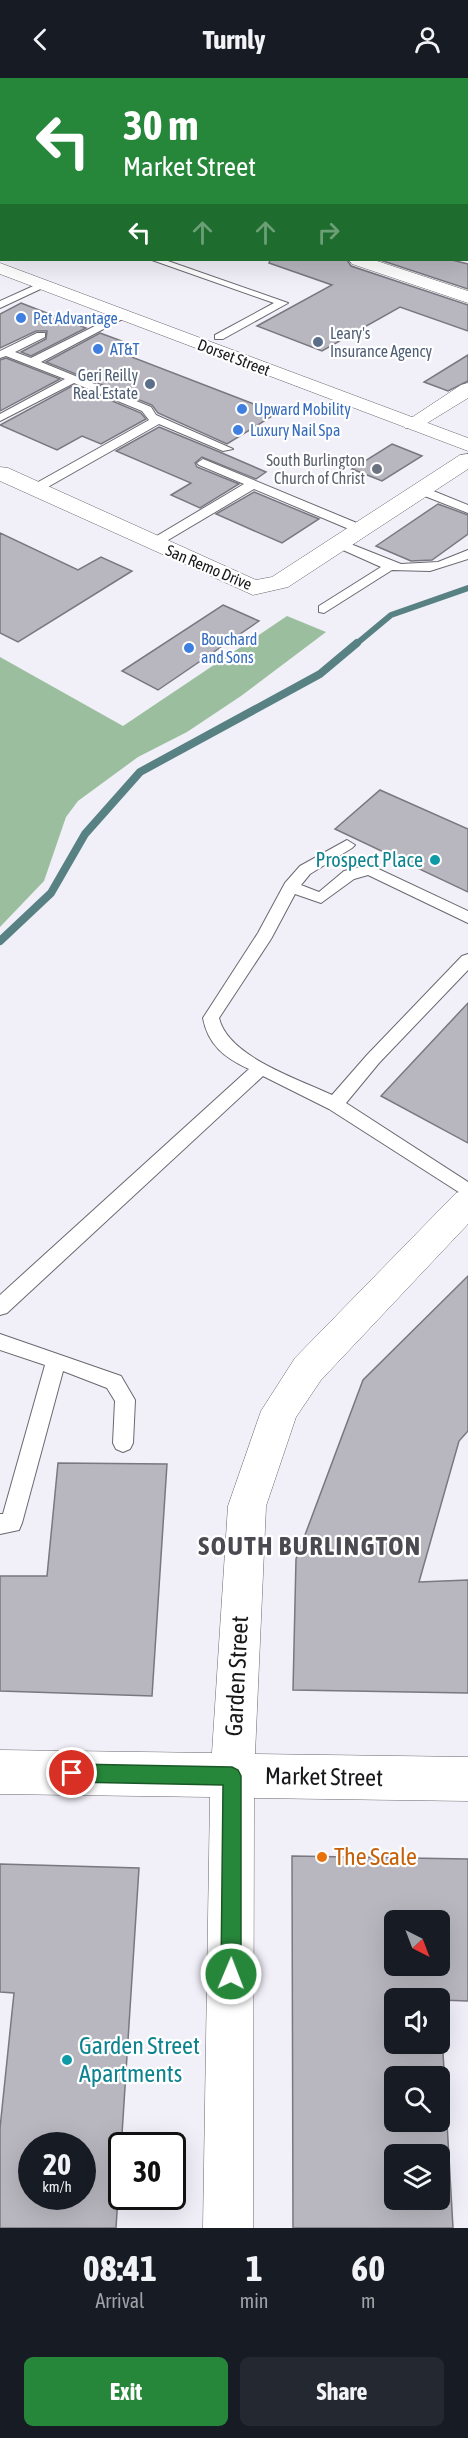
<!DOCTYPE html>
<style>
:root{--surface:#171b24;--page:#242831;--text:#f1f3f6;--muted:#9ea1a6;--accent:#26873a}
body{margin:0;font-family:"Asap Condensed",sans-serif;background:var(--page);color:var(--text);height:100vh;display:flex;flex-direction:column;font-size:22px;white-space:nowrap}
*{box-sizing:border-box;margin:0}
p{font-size:20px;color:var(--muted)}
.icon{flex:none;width:33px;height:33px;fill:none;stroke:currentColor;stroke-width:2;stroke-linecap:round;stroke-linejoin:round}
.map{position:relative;height:2150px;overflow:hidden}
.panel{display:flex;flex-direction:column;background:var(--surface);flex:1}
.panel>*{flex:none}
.guide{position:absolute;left:0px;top:0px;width:468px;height:183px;box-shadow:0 6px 24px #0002;background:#26873a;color:#fff;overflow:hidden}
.needle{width:39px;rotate:138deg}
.fabs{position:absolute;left:384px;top:1832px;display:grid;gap:12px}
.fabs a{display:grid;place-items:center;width:66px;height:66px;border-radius:9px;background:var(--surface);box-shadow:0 6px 24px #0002;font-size:30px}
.speed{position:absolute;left:18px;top:2054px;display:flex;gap:12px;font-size:30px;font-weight:700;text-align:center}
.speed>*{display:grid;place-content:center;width:78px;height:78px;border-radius:50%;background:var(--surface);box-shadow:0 6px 24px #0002;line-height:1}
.speed small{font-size:15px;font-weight:400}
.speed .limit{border:3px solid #111;border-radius:9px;background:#fff;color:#111}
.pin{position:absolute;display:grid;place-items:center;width:51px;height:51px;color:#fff;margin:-26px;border:3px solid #fff;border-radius:50%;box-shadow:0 2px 6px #0007}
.me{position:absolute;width:66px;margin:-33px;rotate:1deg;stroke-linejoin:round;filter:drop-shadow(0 0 4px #0008)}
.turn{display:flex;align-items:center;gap:21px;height:126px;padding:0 24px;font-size:27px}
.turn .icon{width:78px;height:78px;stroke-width:2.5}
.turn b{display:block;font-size:42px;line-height:51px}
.lanes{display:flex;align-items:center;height:57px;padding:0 24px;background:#0003;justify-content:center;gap:30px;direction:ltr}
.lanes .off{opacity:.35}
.eta{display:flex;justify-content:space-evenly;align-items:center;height:102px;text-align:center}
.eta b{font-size:36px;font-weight:700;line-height:42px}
.cta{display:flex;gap:12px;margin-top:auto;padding:12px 24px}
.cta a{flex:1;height:69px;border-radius:9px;background:var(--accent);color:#fff;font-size:24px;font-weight:700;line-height:69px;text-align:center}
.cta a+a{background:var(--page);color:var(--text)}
header{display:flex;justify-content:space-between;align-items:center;height:78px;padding:0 24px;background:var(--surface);font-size:27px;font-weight:700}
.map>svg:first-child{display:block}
.forest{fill:#9bbf9e}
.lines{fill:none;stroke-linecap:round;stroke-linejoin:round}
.stream-far1{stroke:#588184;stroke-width:6}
.stream{stroke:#588184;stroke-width:8}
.building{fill:#b8b6be;stroke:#79777f;stroke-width:1.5;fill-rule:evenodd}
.lane-casing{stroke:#6a6870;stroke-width:2}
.street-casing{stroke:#6a6870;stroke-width:1}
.secondary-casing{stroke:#6a6870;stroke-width:1}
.lane{fill:#fff;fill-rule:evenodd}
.street{fill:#fff;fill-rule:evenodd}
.secondary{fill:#fff;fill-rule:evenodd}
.route{fill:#26873a;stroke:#195826;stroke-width:1.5}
.shop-dot{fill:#3f7fe0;stroke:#fff;stroke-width:2}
.service-dot{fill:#5c6f8a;stroke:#fff;stroke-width:2}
.worship-dot{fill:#6b7280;stroke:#fff;stroke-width:2}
.culture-dot{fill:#0f9aa8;stroke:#fff;stroke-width:2}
.food-dot{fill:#e8710a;stroke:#fff;stroke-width:2}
.labels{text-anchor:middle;stroke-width:4.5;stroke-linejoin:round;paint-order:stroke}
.far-shop-label{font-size:16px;fill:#366cbe;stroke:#fff;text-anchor:start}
.far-service-label{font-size:16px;fill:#4e5e75;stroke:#fff;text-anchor:start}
.far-street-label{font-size:16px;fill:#18171a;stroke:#fff}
.far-worship-label{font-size:16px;fill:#5b616d;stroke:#fff;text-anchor:end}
.culture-label{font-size:20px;fill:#0d838f;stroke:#fff;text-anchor:end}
.near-street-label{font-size:24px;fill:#18171a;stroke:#fff}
.near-food-label{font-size:24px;fill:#c56008;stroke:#fff;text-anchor:start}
.near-culture-label{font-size:24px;fill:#0d838f;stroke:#fff;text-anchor:start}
.district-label{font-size:26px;font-weight:bold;letter-spacing:1.5px;fill:#4c4a51;stroke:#fff}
</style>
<header><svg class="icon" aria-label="back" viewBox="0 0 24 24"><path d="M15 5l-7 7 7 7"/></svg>Turnly<svg class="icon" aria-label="person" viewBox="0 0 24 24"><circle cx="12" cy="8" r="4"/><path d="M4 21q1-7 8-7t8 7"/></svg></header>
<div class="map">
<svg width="468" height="2150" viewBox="0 0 468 2150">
<rect width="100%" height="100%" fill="#f1eff8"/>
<path class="forest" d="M 287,538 L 326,554 L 241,618 L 187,654 L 138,679 L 78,723 L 66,739 L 44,803 L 0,849 L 0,579 L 123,648 Z"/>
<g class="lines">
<path class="stream-far1" d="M 355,567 L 391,537 L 468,510"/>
<path class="stream" d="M 0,863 L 51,815 L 85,756 L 140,694 L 320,596 L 357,565"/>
</g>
<path class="building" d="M 270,182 L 347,182 L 351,188 L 468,227 L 468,253 L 400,229 L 322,273 L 257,248 L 332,207 L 269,185 Z
M 380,182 L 452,182 L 468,186 L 468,211 Z
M 21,225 L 86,250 L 31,278 L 21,274 L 46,261 L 47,253 L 36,253 L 0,270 L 0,236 Z
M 100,255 L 130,266 L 116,273 L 277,335 L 227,366 L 158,335 L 152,327 L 46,284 Z
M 468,277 L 468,303 L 448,313 L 424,304 Z
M 6,280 L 60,301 L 0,333 L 0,282 Z
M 74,307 L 141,335 L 146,341 L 101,366 L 82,358 L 57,372 L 0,347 Z
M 159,349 L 222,375 L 266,394 L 256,401 L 202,379 L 195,385 L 197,389 L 239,406 L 200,430 L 171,417 L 191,405 L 116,373 Z
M 392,366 L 422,378 L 382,403 L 352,391 Z
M 254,414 L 319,441 L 282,465 L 216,436 Z
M 438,426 L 468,437 L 468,456 L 432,482 L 411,483 L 376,468 Z
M 0,455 L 78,492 L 101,479 L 132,493 L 18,564 L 0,555 Z
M 223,527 L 259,543 L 158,612 L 122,593 Z
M 380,712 L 468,751 L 468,814 L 335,751 Z
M 468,925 L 468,1065 L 381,1018 Z
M 468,1198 L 468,1353 L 459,1363 L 419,1504 L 468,1502 L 468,1615 L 293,1612 L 296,1481 L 363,1302 Z
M 58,1385 L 167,1386 L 152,1618 L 0,1613 L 0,1498 L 47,1498 Z
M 292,1778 L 468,1781 L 468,1923 L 440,1922 L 453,2150 L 293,2150 ZM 394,1842 L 440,1842 L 440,1887 L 394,1887 ZM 394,1920 L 440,1920 L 440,1965 L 394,1965 ZM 394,1998 L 440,1998 L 440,2043 L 394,2043 ZM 394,2076 L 440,2076 L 440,2121 L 394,2121 Z
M 0,1786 L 139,1790 L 116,2150 L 0,2150 L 0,2050 L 14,1915 L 0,1914 ZM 32,2067 L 82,2067 L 82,2118 L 32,2118 Z"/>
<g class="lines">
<defs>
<path id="lane" d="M 47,0 L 57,0 L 45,2 Z
M 0,17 L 2,17 L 0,23 Z
M 0,124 L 2,125 L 2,131 L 0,130 Z
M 152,182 L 165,182 L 288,225 L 223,261 L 215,261 L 215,257 L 274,225 Z
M 40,205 L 49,207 L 0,230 L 0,223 Z
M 121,235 L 130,237 L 41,284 L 151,329 L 156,337 L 233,371 L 223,373 L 159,346 L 39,414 L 31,414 L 31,408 L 149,342 L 142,333 L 74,305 L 0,343 L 0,336 L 65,301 L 6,278 L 0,280 L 0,273 L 37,255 L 45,255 L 45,259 L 15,274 L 31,280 Z
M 203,381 L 364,448 L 366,451 L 356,454 L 254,411 L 158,468 L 150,468 L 150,462 L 244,406 L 199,387 L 197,385 Z
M 421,408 L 468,427 L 468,435 L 417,415 L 415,412 Z
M 338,461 L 401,486 L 438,484 L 468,472 L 468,481 L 430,493 L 392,492 L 324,535 L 319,534 L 319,528 L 381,489 L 334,468 L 334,462 Z
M 347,762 L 355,767 L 352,770 L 310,796 L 301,807 L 319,814 L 344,793 L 370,787 L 468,833 L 468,845 L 368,797 L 354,801 L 321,825 L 295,816 L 271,861 L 219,940 C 228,979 299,1001 332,1017 L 367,977 L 462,878 L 468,876 L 468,892 L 379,985 L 346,1025 L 468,1104 L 468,1120 L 329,1031 L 263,998 L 7,1235 L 0,1237 L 0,1217 L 249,991 C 225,980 208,967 203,940 L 258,855 L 285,805 L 300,788 Z
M 0,1256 L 121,1298 L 135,1322 L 133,1365 L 130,1371 L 123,1374 L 116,1371 L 113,1365 L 115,1323 L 107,1310 L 63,1293 L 22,1445 L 19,1452 L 0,1456 L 0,1436 L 3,1436 L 45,1287 L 0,1272 Z"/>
<path id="street" d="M 200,0 L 216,0 L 216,2 L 200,2 Z
M 390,0 L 406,0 L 406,2 L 390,2 Z
M 466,21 L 468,21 L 468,31 L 466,31 Z
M 0,56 L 2,56 L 2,66 L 0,66 Z
M 349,182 L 374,182 L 468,213 L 468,225 L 352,186 Z
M 468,305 L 468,320 L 419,350 L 405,350 L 402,346 L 461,307 Z
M 468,376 L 468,391 L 288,509 L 253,517 L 0,403 L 0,389 L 8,390 L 256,502 L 272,499 L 460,377 Z
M 468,1111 L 468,1146 L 321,1302 L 296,1339 L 266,1428 L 255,1676 L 468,1679 L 468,1723 L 254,1720 L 253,2150 L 203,2150 L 210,1719 L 0,1716 L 0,1672 L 212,1675 L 228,1428 L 261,1333 L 295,1280 L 456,1115 Z"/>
<path id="secondary" d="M 0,185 L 468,360 L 468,373 L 0,196 Z"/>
</defs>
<use href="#lane" class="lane-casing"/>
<use href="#street" class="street-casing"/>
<use href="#secondary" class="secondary-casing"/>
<use href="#lane" class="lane"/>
<use href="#street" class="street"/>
<use href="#secondary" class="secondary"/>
</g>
<path class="route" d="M 72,1686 L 232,1689 L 238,1692 L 241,1698 L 241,1896 L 238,1903 L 231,1905 L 224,1903 L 221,1896 L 223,1707 L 72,1704 L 65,1702 L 63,1695 L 65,1689 Z"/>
<g class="shop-dot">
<circle cx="21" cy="240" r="6"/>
<circle cx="98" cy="271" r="6"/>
<circle cx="242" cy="331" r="6"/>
<circle cx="238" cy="352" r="6"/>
<circle cx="189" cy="570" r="6"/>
</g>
<g class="service-dot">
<circle cx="318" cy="264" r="6"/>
<circle cx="150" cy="306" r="6"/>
</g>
<circle class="worship-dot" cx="377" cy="391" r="6"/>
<g class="culture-dot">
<circle cx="435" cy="782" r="6"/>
<circle cx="67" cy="1982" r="6"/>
</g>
<circle class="food-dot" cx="322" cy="1779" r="6"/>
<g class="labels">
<g class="far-shop-label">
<text x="33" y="246">Pet Advantage</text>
<text x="110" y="277">AT&amp;T</text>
<text x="254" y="337">Upward Mobility</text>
<text x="250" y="358">Luxury Nail Spa</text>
<text x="201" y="567">Bouchard<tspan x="201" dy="18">and Sons</tspan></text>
</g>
<g class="far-service-label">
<text x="330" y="261">Leary's<tspan x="330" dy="18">Insurance Agency</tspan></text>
<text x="138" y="303" text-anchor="end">Geri Reilly<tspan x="138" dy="18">Real Estate</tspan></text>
</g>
<g class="far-street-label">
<text transform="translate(234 279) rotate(21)" y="6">Dorset Street</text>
<text transform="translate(209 489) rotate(23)" y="6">San Remo Drive</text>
</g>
<g class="far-worship-label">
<text x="365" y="388">South Burlington<tspan x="365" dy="18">Church of Christ</tspan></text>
</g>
<g class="culture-label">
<text x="423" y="789">Prospect Place</text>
</g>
<g class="near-street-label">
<text transform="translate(237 1598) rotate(-87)" y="8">Garden Street</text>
<text transform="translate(324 1699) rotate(1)" y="8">Market Street</text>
</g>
<g class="near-food-label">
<text x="334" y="1787">The Scale</text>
</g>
<g class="near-culture-label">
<text x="79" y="1976">Garden Street<tspan x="79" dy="28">Apartments</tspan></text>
</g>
<g class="district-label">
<text x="310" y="1477">SOUTH BURLINGTON</text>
</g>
</g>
</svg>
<div class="fabs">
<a><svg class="needle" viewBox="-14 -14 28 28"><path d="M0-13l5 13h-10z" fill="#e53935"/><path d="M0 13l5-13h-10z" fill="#9ea1a6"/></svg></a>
<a><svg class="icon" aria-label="sound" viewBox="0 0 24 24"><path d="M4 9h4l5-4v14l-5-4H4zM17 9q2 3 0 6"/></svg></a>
<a><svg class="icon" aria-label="search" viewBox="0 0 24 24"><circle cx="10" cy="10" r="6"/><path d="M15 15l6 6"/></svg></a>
<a><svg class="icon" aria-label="layers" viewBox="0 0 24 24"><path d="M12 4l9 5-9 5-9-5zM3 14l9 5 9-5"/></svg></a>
</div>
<div class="speed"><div>20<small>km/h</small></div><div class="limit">30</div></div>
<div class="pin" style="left:72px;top:1695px;background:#d93025"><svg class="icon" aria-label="arrive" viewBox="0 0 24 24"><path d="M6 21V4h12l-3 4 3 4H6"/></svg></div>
<svg class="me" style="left:231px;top:1896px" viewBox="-20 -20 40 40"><circle r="17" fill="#26873a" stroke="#fff" stroke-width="3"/><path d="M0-11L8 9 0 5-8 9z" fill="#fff"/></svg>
<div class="guide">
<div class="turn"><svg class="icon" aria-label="left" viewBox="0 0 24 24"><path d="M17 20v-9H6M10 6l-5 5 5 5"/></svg><div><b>30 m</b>Market Street</div></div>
<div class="lanes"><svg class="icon" aria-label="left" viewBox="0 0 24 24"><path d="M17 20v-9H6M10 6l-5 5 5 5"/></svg><svg class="icon off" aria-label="ahead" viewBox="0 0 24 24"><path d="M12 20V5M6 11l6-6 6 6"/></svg><svg class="icon off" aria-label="ahead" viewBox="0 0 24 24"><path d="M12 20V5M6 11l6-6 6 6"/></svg><svg class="icon off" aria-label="right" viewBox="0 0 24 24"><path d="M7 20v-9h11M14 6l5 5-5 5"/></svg></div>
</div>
</div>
<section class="panel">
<div class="eta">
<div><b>08:41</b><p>Arrival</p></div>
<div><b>1</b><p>min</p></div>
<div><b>60</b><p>m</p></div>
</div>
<div class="cta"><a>Exit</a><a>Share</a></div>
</section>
